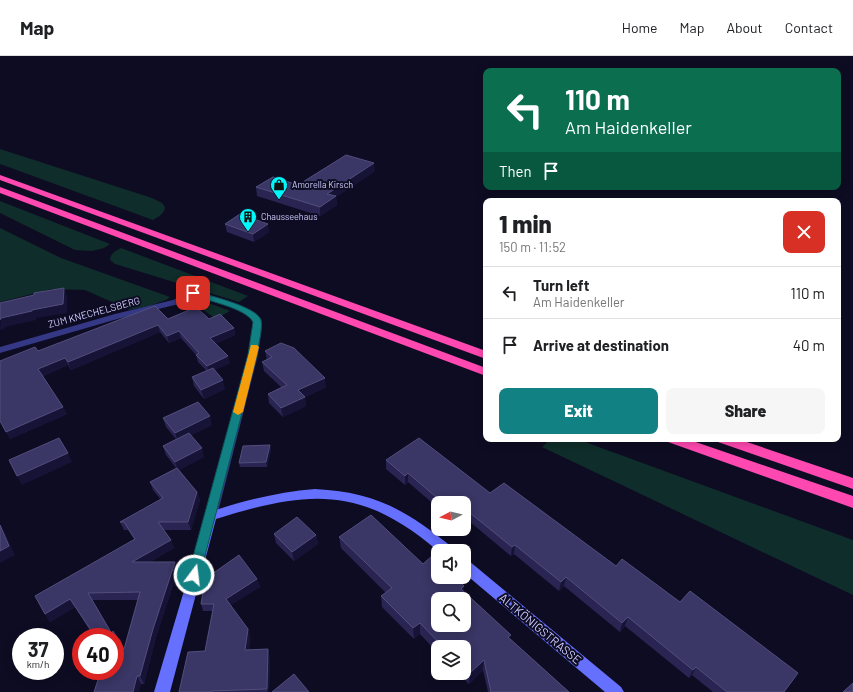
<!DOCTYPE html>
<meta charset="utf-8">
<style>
:root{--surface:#fff;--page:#f6f6f6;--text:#202124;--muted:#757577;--line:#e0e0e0;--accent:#128184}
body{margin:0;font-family:Barlow,sans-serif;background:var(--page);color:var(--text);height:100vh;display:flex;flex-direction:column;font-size:15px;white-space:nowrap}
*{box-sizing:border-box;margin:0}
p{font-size:13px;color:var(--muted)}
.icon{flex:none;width:22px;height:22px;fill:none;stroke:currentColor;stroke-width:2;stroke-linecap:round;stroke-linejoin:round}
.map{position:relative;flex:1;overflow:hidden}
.drawer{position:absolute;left:483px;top:142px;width:358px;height:244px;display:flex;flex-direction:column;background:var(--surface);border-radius:8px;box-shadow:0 2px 10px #0003}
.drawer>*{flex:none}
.banner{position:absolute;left:483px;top:12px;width:358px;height:122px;border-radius:8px;box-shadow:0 2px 10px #0003;background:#0b6e4f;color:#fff;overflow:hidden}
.needle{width:26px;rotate:263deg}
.buttons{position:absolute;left:431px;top:440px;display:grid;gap:8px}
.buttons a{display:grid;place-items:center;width:40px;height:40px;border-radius:8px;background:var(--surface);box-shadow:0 2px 10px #0003;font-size:20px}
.speed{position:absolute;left:12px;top:572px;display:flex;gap:8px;font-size:20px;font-weight:700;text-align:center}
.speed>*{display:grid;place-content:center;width:52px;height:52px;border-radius:50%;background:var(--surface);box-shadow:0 2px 10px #0003;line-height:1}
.speed small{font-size:10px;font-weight:400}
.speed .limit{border:6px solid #d22;background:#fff;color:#111}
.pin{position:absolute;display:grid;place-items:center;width:34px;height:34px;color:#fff;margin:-17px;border-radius:8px;box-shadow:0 2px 6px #0006}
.me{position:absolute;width:44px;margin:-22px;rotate:15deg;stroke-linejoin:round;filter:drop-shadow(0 0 3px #0008)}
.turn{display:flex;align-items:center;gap:14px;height:84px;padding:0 16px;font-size:18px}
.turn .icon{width:52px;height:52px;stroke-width:2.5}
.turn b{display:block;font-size:28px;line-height:34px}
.then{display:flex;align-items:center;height:38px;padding:0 16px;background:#0003;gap:8px;font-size:15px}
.round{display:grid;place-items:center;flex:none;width:42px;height:42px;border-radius:8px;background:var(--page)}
.summary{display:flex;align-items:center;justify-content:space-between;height:68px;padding:0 16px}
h1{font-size:24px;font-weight:800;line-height:30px}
.primary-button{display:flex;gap:8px;margin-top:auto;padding:8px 16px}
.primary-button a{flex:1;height:46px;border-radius:8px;background:var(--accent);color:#fff;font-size:16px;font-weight:800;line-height:46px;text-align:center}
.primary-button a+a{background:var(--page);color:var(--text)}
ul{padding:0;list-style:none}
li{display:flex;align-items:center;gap:12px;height:52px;padding:0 16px;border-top:1px solid var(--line)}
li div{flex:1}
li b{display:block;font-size:15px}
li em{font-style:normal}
header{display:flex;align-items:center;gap:24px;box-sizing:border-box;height:56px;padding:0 20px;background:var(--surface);border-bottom:1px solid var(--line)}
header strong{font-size:19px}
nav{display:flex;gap:22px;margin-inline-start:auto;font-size:14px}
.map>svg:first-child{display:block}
.green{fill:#0f2d2a}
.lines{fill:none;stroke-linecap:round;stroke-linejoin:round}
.street{fill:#343885;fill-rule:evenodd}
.secondary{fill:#6570ff;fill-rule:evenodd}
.highway{fill:#ff49b1;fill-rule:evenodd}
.wall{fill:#292452;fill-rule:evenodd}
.shaded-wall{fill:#161337}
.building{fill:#3a3665;stroke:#524e7d;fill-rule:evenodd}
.route{fill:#128184;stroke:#0c5456}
.slow{fill:#f59e0b}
.labels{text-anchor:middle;stroke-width:4;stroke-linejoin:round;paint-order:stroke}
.far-poi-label{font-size:9px;fill:#cfceff;stroke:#0e0c23;text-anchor:start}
.street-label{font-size:10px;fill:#cfceff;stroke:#0e0c23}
.near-street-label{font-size:12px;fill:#cfceff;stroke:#0e0c23}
</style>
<header>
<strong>Map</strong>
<nav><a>Home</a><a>Map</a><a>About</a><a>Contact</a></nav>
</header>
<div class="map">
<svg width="853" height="636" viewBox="0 0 853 636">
<rect width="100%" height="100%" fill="#0e0c23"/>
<path class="green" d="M 0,93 L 152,142 L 162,147 L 165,151 C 164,159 159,160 153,164 L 3,109 L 0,108 Z
M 0,145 L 110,188 L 104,192 L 92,195 L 75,194 L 0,157 Z
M 0,172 L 61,202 L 170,241 L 166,244 L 149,250 L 130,254 L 85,234 L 52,233 L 0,246 Z
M 121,192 L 248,240 L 239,246 L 115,208 L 110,204 C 110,198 115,195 121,192 Z
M 198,243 L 230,255 L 216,263 L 192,246 Z
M 551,383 L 577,383 L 853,484 L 853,539 L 542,391 Z"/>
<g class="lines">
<path class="street" d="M 193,234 L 232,246 L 250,254 L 257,258 L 262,269 L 258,299 L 217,460 L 215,463 L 211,465 L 207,463 L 205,460 L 251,286 C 253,280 255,271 252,264 C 246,252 207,244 194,240 L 179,248 L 121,262 L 0,297 L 0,291 L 115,258 L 173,244 Z"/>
<path class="secondary" d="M 315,433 C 375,436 406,454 452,491 L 453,495 L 438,495 C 361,429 308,434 216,463 L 170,636 L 154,636 L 207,457 C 242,445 278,436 315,433 Z
M 464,503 L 469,505 L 621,631 L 624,636 L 605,636 L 464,517 Z"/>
<path class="highway" d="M 0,119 L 486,295 L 486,303 L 0,124 Z
M 0,131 L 486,312 L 486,320 L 0,137 Z
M 666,383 L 687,383 L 853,440 L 853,452 L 668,386 Z
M 716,383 L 738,383 L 853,422 L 853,433 L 718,386 Z"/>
</g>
<path class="wall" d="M 375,115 L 336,141 L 337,149 L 320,160 L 257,140 L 256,131 L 298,129 Z
M 225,168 L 269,176 L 254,186 L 227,176 Z
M 168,263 L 209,263 L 234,272 L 235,279 L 215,288 L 230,307 L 214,314 L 225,333 L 204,343 L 194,330 L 192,321 L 207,315 L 198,306 L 196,299 L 181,282 L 169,287 L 160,276 L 71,314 L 68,309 L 43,320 L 67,358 L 10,383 L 0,365 L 38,295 Z
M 265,295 L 326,331 L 305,341 L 306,350 L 283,361 L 269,347 L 268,338 L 281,331 L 264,315 L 262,306 L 267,304 Z
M 163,362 L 212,369 L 191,379 L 204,401 L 179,414 L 197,436 L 200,444 L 191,474 L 164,474 L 171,484 L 174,492 L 150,506 L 175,506 L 178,514 L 156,581 L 144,628 L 141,628 L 115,615 L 75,551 L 50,566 L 45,558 L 134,483 L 128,474 L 124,474 L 120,466 L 161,444 L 153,434 L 150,426 L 176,412 L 166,399 L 163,390 L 176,383 L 166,371 ZM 92,544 L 138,544 L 124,593 L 112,578 Z
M 271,394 L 267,411 L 240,411 L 239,407 Z
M 386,404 L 490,437 L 785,636 L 713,636 L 692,619 L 689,622 L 625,570 L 620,576 L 564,530 L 559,535 L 514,498 L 511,500 L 464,461 L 464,447 L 438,447 L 438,452 L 408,426 L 405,429 L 386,413 Z
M 274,478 L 316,479 L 318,488 L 294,505 L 276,487 Z
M 339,481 L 423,508 L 464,536 L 510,583 L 569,636 L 488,636 L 483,614 L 469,628 L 458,617 L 464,617 L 464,591 L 438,591 L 438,597 L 420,578 L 414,583 L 382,551 L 381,540 L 386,537 L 341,492 Z
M 257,523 L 260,531 L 230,549 L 248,573 L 250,580 L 249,594 L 270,601 L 269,636 L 179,636 L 205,595 L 213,555 L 203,555 L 201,548 Z"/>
<path class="shaded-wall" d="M 374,107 L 375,115 L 336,141 L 337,149 L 320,160 L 320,151 L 327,138 Z
M 268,168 L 269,176 L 254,186 L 253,178 Z
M 64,232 L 67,240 L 67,257 L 36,262 L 36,264 L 5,271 L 4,273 L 0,274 L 1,262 L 32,254 Z
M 158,269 L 160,276 L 71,314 L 68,306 Z
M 234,272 L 235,279 L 211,290 L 210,282 Z
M 179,275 L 181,282 L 169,287 L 167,280 Z
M 228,300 L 230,307 L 209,317 L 207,310 Z
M 65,302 L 68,309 L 42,320 L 38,313 Z
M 325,322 L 326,331 L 300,343 L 298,334 Z
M 223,324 L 225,333 L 204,343 L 201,334 Z
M 305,341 L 306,350 L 283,361 L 281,352 Z
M 63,351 L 67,358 L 10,383 L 6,376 Z
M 210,360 L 212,369 L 178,386 L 175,377 Z
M 270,389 L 271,394 L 267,411 L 266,406 Z
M 202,392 L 204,401 L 178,415 L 175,406 Z
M 68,397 L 72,406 L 22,429 L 17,420 Z
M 408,417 L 408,426 L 405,429 L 405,420 Z
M 197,436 L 200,444 L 191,474 L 188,466 Z
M 453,443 L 453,447 L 447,447 Z
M 0,468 L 4,475 L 15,499 L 0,507 Z
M 316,479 L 318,488 L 294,505 L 292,496 Z
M 171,484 L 174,492 L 136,514 L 132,506 Z
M 515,489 L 514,498 L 511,500 L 512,491 Z
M 175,506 L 178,514 L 156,581 L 144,628 L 140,620 L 153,573 Z
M 566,521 L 564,530 L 559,535 L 561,526 Z
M 257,523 L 260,531 L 228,551 L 226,543 Z
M 464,530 L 464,541 L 461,533 Z
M 70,543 L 75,551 L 50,566 L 45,558 Z
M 628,561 L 625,570 L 620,576 L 622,567 Z
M 420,567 L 420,578 L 414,583 L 413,572 Z
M 248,573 L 250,580 L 248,601 L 245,594 Z
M 268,593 L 270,601 L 269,636 L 268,636 L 267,633 Z
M 484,604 L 483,614 L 469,628 L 470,617 Z
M 696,611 L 692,619 L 689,622 L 693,614 Z
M 137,620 L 141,628 L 139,636 L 133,636 Z"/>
<path class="building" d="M 346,99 L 374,107 L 327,138 L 336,140 L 320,151 L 256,131 L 273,121 L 298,129 Z
M 240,158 L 268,168 L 253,178 L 225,168 Z
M 64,232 L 63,248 L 32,254 L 32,255 L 1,262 L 0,264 L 0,247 L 34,239 L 34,237 Z
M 155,250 L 168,263 L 196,251 L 209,263 L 220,258 L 234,272 L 210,282 L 228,300 L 207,310 L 196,299 L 199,297 L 179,275 L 167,280 L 158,269 L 68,306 L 65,302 L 38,313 L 63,351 L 6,376 L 0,365 L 0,305 L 35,291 L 38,295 Z
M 281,287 L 294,292 L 325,322 L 298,334 L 305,341 L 281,352 L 268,338 L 287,329 L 262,306 L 272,301 L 265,295 Z
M 213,312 L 223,324 L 201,334 L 192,321 Z
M 198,346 L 210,360 L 175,377 L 163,362 Z
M 189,377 L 202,392 L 175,406 L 163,390 Z
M 59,382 L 68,397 L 17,420 L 9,404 Z
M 419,382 L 490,437 L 504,427 L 616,510 L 622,503 L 680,546 L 690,535 L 798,617 L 784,636 L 727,636 L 696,611 L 693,614 L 628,561 L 622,567 L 566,521 L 561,526 L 515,489 L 512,491 L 464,452 L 464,447 L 458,447 L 453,443 L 447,447 L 443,447 L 408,417 L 405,420 L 386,404 Z
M 270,389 L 266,406 L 239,407 L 243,390 Z
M 177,412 L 197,436 L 188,466 L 158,466 L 171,484 L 132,506 L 175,506 L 153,573 L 140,620 L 137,620 L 133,636 L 94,636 L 101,615 L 115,615 L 115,581 L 90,581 L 87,577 L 91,574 L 70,543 L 45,558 L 35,540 L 135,483 L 124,466 L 120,466 L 163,442 L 150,426 ZM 140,536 L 124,593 L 113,575 L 112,578 L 88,537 Z
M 371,459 L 423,508 L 432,500 L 438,506 L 438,521 L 455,521 L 464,530 L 461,533 L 511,579 L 508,581 L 569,636 L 491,636 L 484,604 L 470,617 L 464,612 L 464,591 L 443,591 L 420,567 L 413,572 L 381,540 L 392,532 L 339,481 ZM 438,543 L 464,543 L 464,569 L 438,569 Z
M 297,461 L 316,479 L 292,496 L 274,478 Z
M 0,469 L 9,490 L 0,495 Z
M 239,499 L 257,523 L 226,543 L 248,573 L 245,594 L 268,593 L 267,633 L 211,635 L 211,636 L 179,636 L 188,596 L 205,595 L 214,548 L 201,548 L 205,523 Z
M 294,618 L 309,636 L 272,636 Z
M 853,627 L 853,636 L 843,636 Z"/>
<path class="route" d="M 193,235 C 207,239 256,250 261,264 C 263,271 258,291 257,299 L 200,519 L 199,522 L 194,524 L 190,522 L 188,519 L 248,299 L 253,266 C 246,252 205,244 190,239 L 189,237 Z"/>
<path class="slow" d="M 251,289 L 257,289 L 259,291 L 243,356 L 238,359 L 233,356 Z"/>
<defs>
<symbol id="shop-pin" viewBox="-11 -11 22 30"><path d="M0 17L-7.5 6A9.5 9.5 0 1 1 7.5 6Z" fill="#00f7f9" stroke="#0e0c23"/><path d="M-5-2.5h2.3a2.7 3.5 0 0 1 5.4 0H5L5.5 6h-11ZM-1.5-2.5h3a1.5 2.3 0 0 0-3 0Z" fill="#111"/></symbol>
<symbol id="building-pin" viewBox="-11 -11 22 30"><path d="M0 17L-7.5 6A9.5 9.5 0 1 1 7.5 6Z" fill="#00f7f9" stroke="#0e0c23"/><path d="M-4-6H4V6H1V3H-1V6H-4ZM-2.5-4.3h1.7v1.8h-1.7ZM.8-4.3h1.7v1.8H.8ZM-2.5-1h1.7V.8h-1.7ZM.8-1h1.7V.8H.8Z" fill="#111"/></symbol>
</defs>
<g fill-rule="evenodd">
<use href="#shop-pin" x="269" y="119" width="20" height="27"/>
<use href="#building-pin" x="238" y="151" width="20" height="27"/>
</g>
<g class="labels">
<g class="far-poi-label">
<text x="292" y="132">Amorella Kirsch</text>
<text x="261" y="164">Chausseehaus</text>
</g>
<g class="street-label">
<text transform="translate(94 256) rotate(-15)" y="4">ZUM KNECHELSBERG</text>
</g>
<g class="near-street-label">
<text transform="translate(540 573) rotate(40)" y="4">ALTKÖNIGSTRASSE</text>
</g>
</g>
</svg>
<div class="buttons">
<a><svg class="needle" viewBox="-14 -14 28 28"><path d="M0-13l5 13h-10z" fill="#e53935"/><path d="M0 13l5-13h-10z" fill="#757577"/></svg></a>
<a><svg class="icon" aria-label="sound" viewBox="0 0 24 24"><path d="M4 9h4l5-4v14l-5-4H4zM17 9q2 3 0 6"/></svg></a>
<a><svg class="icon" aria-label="search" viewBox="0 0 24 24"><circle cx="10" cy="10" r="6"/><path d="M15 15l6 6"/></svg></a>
<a><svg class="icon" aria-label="layers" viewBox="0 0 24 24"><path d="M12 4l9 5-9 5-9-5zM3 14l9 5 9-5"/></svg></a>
</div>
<div class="speed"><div>37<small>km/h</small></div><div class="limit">40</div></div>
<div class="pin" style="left:193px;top:237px;background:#d93025"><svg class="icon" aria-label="arrive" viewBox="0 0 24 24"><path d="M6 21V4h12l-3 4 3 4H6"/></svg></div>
<svg class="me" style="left:194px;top:519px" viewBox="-20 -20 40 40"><circle r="17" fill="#128184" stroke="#fff" stroke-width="3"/><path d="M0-11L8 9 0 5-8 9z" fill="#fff"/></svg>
<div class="banner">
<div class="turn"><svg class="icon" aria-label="left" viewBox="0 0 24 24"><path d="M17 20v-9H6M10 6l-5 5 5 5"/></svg><div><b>110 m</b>Am Haidenkeller</div></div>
<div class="then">Then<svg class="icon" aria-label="arrive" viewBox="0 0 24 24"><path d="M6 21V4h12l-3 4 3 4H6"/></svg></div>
</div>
<section class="drawer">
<div class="summary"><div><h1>1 min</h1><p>150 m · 11:52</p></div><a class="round" style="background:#d93025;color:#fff"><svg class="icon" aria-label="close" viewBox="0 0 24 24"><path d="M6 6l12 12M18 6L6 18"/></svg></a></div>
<ul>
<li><svg class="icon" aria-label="left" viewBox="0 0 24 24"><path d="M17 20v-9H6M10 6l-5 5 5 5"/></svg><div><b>Turn left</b><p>Am Haidenkeller</p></div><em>110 m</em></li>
<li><svg class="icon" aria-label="arrive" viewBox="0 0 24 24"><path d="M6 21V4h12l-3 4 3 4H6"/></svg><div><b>Arrive at destination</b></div><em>40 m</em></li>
</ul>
<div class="primary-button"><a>Exit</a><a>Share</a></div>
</section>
</div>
